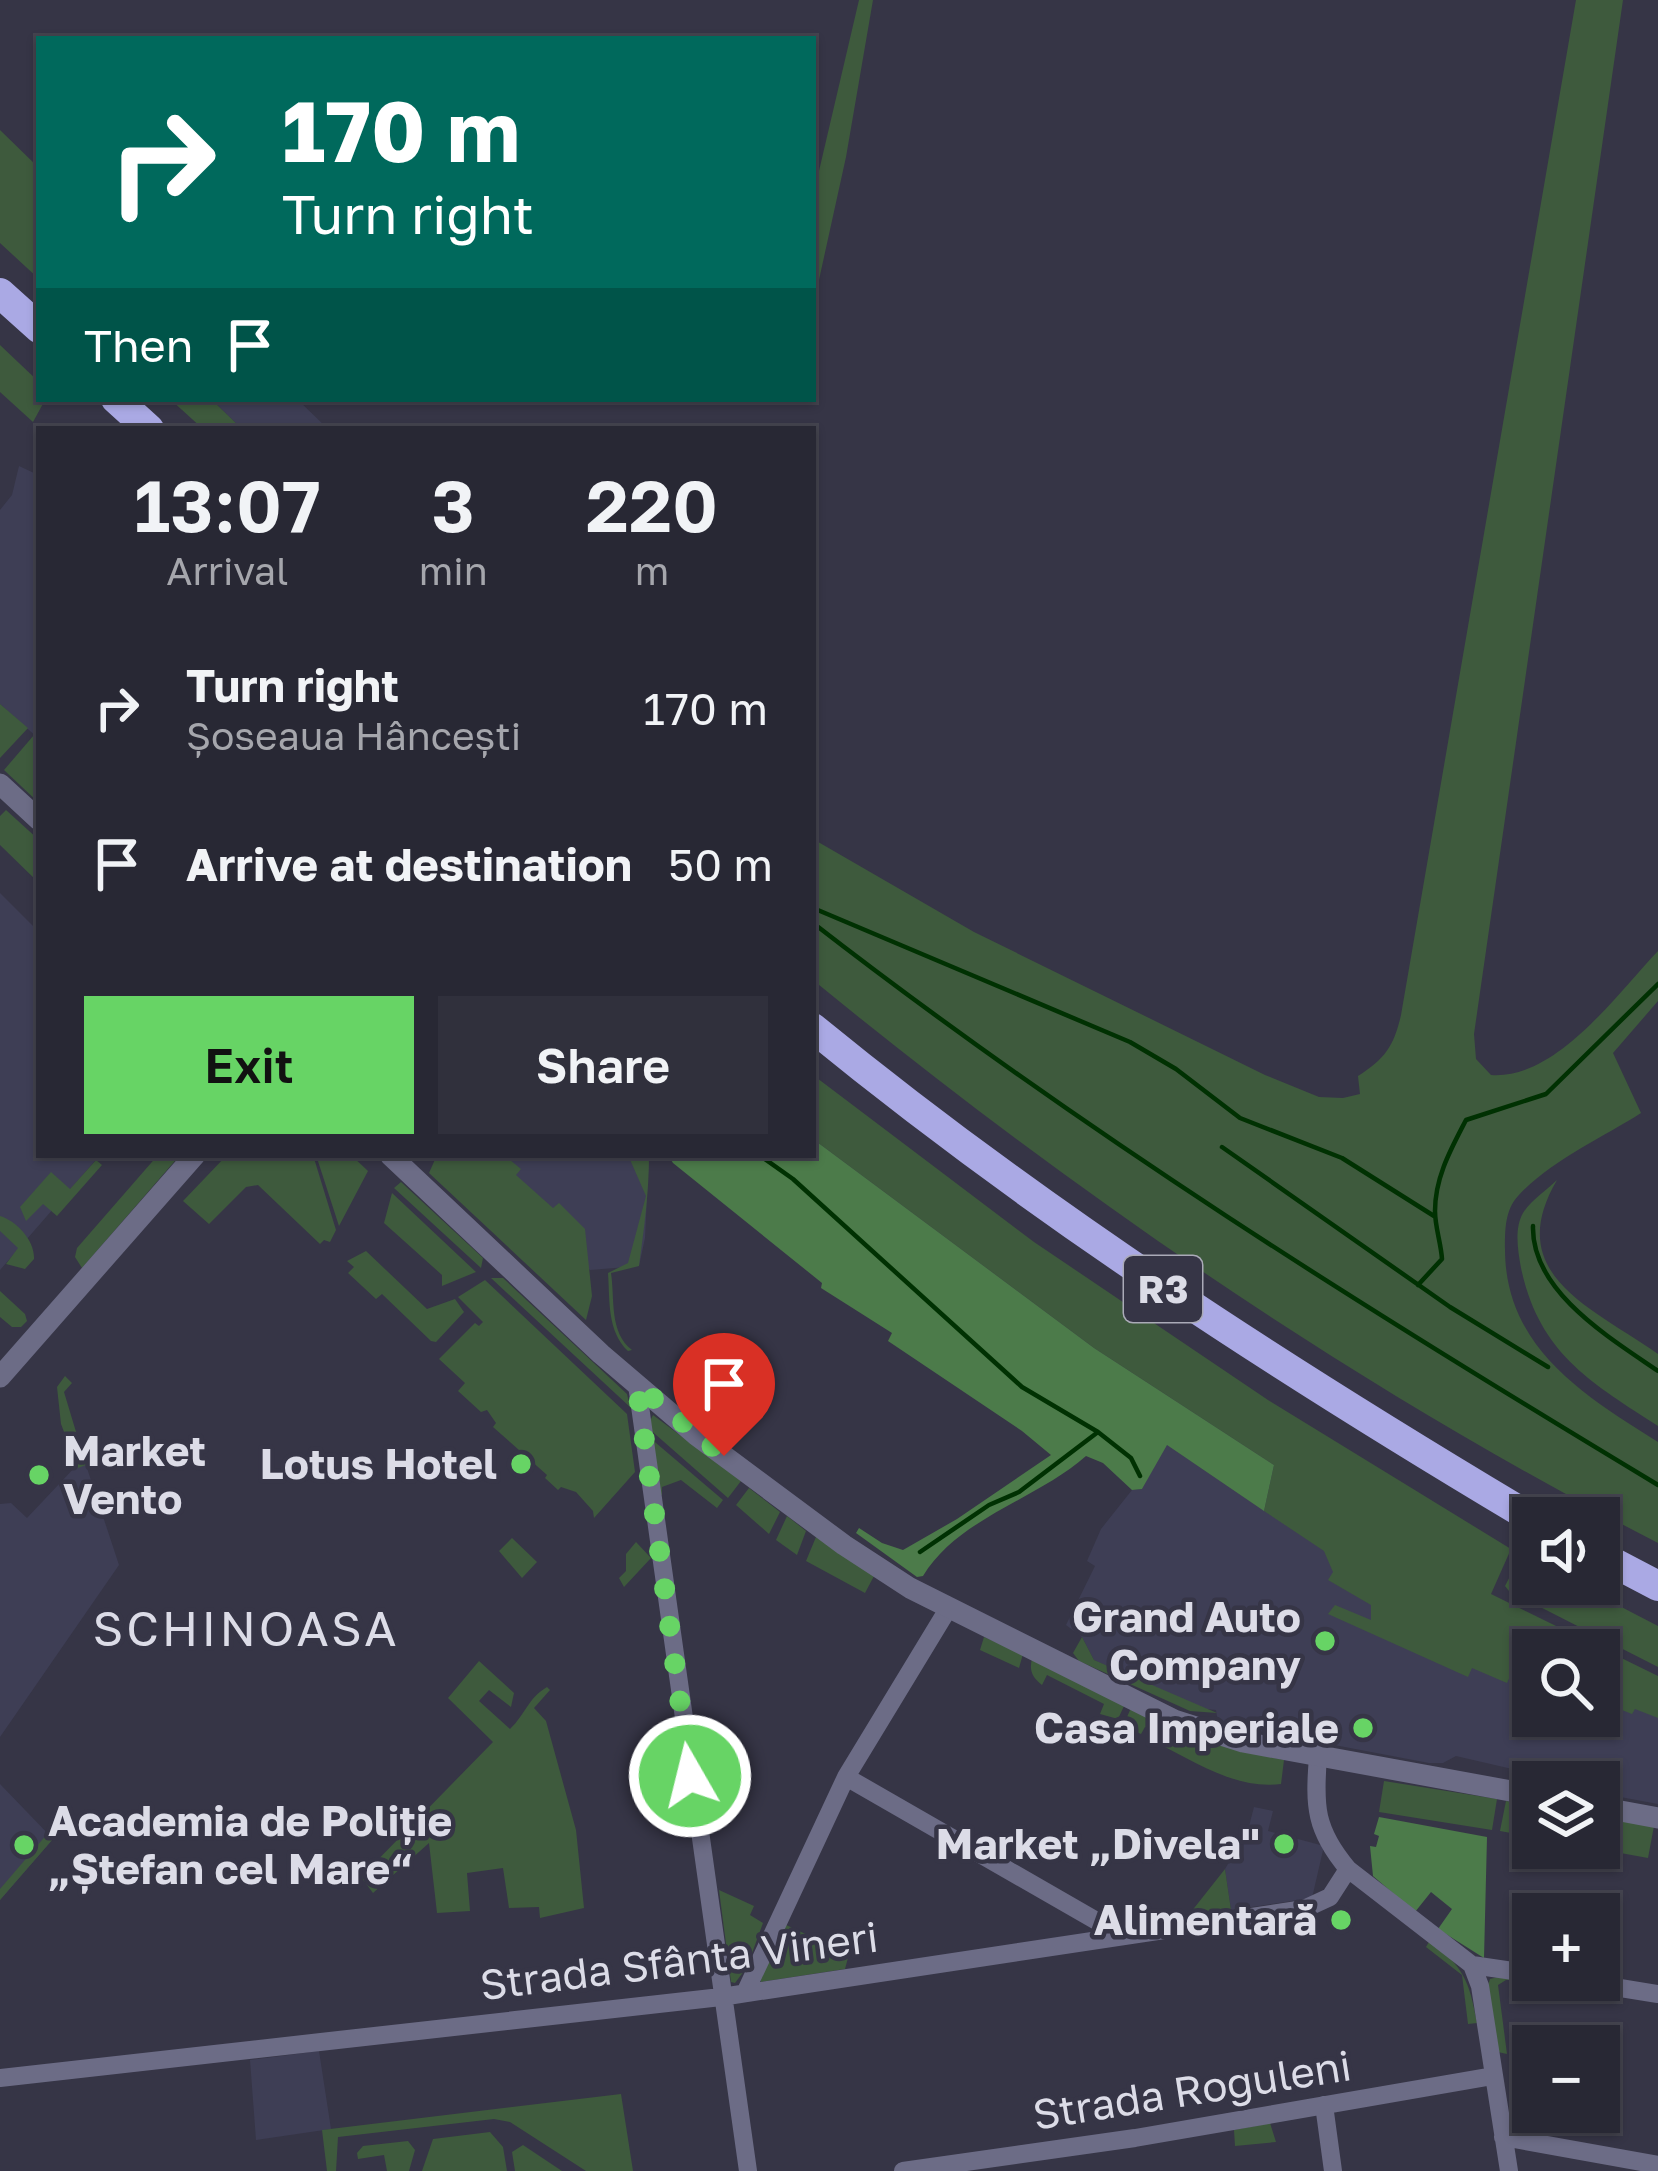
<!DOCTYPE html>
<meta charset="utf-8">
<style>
:root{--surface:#282834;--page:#30303c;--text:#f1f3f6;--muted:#a5a6ac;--line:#44444f;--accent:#67d465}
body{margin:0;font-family:"Golos Text",sans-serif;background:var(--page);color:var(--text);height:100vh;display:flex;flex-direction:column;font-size:45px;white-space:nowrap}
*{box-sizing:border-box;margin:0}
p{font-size:39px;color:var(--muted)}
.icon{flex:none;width:66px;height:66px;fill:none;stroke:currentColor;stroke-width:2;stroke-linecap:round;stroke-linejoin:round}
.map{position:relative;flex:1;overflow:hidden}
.panel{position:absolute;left:36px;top:426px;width:780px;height:732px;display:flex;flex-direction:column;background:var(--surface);border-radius:0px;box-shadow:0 3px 9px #0004,0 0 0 3px var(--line)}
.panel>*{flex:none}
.hud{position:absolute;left:36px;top:36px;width:780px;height:366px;border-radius:0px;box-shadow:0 3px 9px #0004,0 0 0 3px var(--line);background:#00695c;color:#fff;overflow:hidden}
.tools{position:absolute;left:1512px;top:1497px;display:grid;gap:24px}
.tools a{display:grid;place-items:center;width:108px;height:108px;border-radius:0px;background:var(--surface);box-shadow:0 3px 9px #0004,0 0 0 3px var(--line);font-size:60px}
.pin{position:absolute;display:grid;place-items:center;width:102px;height:102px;color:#fff;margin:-123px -51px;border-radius:50% 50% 50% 0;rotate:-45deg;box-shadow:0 0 12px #0007}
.pin .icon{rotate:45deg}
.me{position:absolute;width:132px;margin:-66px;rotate:352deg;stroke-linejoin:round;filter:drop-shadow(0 0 9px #0008)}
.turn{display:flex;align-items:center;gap:42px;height:252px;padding:0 48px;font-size:54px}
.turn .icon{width:156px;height:156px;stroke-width:2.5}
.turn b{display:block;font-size:84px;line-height:102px}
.then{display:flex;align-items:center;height:114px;padding:0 48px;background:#0003;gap:24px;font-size:45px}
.eta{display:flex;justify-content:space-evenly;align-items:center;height:204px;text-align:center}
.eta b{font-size:72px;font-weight:600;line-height:84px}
.button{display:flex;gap:24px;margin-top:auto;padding:24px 48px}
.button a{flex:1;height:138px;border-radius:0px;background:var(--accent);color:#111;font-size:48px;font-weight:600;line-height:138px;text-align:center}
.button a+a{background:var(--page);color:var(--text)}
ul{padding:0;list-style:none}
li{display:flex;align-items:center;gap:36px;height:156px;padding:0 48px}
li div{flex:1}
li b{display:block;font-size:45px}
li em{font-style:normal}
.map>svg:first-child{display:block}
.built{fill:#3e3e55}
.green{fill:#3e5a3d}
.forest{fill:#4c7b4a}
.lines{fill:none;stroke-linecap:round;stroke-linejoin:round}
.stream{stroke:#003102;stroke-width:4.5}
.minor{stroke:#6c6c86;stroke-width:18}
.tertiary{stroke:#6c6c86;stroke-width:21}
.trunk{stroke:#aaa9e4;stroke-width:30}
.route{stroke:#67d465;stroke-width:21;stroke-dasharray:0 37.8}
.poi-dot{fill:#67d465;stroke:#363546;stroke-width:4.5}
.labels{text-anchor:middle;stroke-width:9;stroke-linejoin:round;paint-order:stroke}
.shield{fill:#363546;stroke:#aaaab7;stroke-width:3}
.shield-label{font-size:39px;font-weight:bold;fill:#dcdce7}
.poi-label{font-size:42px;font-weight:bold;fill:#dcdce7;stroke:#363546;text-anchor:end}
.street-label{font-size:42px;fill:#dcdce7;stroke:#363546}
.quarter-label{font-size:48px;letter-spacing:3px;fill:#dcdce7;stroke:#363546}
</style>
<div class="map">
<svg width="1658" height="2171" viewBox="0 0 1658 2171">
<rect width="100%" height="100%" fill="#363546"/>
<path class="built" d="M 211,399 L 297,399 L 328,429 L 242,429 Z
M 39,459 L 39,739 L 0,704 L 0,510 L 12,495 L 19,466 L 34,473 Z
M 0,893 L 39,932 L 39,1155 L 100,1155 L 0,1270 Z
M 465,1155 L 649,1155 L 645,1238 L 639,1266 L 590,1270 Z
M 1166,1444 L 1263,1510 L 1511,1605 L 1533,1650 L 1533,1716 L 1599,1716 L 1599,1665 L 1658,1696 L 1658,1804 L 1599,1793 L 1599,1782 L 1540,1782 L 1529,1780 L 1525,1772 L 1456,1756 L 1443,1763 L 1429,1763 L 1218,1723 L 1216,1710 L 1198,1708 L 1094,1660 L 1082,1637 L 1066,1625 L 1095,1566 L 1087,1561 L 1101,1529 L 1132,1490 L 1142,1489 Z
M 77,1465 L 86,1465 L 119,1565 L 0,1737 L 0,1504 L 11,1503 L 27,1518 Z
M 0,1784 L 53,1839 L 0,1900 Z
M 1254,1807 L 1273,1811 L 1268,1831 L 1324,1846 L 1312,1898 L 1231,1910 L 1225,1869 L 1248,1830 Z
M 319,2051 L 331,2129 L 256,2140 L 250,2060 Z"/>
<path class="green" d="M 859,0 L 873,0 L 846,157 L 815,298 L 815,188 Z
M 1576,0 L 1623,0 L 1474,1034 L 1476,1059 L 1491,1075 C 1556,1080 1617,994 1658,951 L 1658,1001 L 1613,1053 L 1641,1113 C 1602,1138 1550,1161 1518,1196 C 1505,1210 1505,1230 1505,1249 C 1505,1347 1583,1395 1658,1442 L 1658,1543 C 1357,1388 1074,1194 813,980 L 813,839 L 974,932 L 1265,1075 L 1319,1097 L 1343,1098 L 1360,1094 L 1358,1076 C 1385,1059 1394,1046 1401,1015 Z
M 0,130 L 39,168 L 39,279 L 0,243 Z
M 0,345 L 39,382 L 39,399 L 45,400 L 33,422 L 0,392 Z
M 170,399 L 211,399 L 242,429 L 203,429 Z
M 0,704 L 28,728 L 0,758 Z
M 34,735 L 39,739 L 39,803 L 4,770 Z
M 6,810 L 39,840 L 39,883 L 0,845 L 0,816 Z
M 813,1075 L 1034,1242 L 1268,1400 L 1511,1549 L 1491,1594 L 1658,1676 L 1658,1718 L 1635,1709 L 1632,1714 L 1612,1706 L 1615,1696 L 1599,1690 L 1599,1650 L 1533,1650 L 1533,1663 L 1519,1657 L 1507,1683 L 1472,1668 L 1468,1677 L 1328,1614 L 1335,1605 L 1371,1620 L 1371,1605 L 1328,1580 L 1333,1572 L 1324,1551 L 1264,1511 L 1274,1465 L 1094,1348 L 813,1139 Z
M 158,1155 L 180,1155 L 82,1268 L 75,1257 L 77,1248 Z
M 227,1155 L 313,1155 L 336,1230 L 330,1242 L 324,1240 L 320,1244 L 258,1185 L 246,1187 L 209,1224 L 183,1201 Z
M 316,1155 L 351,1155 L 368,1171 L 339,1226 Z
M 437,1155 L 504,1155 L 521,1169 L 516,1175 L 553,1208 L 559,1203 L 585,1229 L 592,1296 L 586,1320 L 429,1173 Z
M 628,1155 L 649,1155 C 649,1193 644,1229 639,1266 L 611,1273 C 615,1300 609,1332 632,1350 L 628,1351 C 607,1331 610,1301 608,1273 L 628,1263 L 646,1196 Z
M 96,1160 L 102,1165 L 57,1216 L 43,1204 L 26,1221 L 20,1207 L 51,1172 L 70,1189 Z
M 1557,1180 C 1502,1274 1591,1307 1658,1354 L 1658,1426 C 1590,1382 1539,1353 1521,1268 C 1518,1251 1514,1229 1523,1213 C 1531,1200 1547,1190 1557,1180 Z
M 401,1182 L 483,1258 L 481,1268 L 394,1188 Z
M 392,1193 L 476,1272 L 442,1286 L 442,1275 L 384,1223 Z
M 0,1216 C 17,1221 35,1241 34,1259 L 25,1269 L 6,1264 L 18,1248 L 0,1231 Z
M 366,1251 L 427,1309 L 455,1299 L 464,1312 L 436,1342 L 431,1341 L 382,1294 L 376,1299 L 348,1273 L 354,1267 L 347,1261 Z
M 491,1278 L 503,1278 L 627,1394 L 630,1407 Z
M 485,1280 L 627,1414 L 635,1472 L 594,1518 L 593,1511 L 576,1492 L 561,1487 L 558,1490 L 545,1478 L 547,1475 L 493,1427 L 496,1423 L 487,1410 L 481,1412 L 458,1391 L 465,1383 L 439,1359 L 475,1323 L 479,1326 L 483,1322 L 458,1297 Z
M 0,1291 L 25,1314 L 27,1321 L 21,1327 L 12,1327 L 0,1317 Z
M 65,1376 L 72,1383 L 64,1392 L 86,1465 L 78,1468 L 61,1424 L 57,1387 Z
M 653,1415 L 741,1481 L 728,1498 L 647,1427 Z
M 649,1437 L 723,1500 L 717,1508 L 681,1480 L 662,1487 L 662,1495 L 658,1496 Z
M 749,1488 L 780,1512 L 769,1534 L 736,1505 Z
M 787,1516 L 806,1531 L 797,1555 L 776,1540 Z
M 816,1537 L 874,1576 L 865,1593 L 806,1561 Z
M 512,1538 L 537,1562 L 522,1578 L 499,1551 Z
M 636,1542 L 651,1558 L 624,1587 L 619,1578 L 626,1571 L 626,1554 Z
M 1521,1555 L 1533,1561 L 1533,1584 L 1577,1584 L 1658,1626 L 1658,1667 L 1509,1591 L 1505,1586 Z
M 984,1637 L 1023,1654 L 1019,1668 L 980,1650 Z
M 1082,1637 L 1094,1660 L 1217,1713 L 1190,1711 L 1079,1661 L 1073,1653 Z
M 1032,1659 L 1124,1706 L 1118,1719 L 1100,1714 L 1104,1704 L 1047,1675 L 1042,1685 C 1032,1677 1029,1670 1032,1659 Z
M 479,1661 L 514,1693 L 511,1707 L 489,1690 L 479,1701 L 510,1729 C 525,1715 528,1698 547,1687 L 550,1690 L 534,1708 L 546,1721 L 576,1830 L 584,1908 L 540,1918 L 539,1907 L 509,1908 L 503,1868 L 467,1873 L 470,1911 L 437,1913 L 429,1843 L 373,1893 L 361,1877 L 493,1742 L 448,1698 Z
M 1131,1708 L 1236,1750 L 1284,1760 L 1281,1784 C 1238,1790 1197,1763 1159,1744 L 1162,1735 L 1145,1727 L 1141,1734 L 1123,1726 Z
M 1384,1781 L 1497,1799 L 1492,1830 L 1379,1812 Z
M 1506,1801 L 1533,1806 L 1533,1837 L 1500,1831 Z
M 1599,1816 L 1654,1826 L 1648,1858 L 1593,1848 L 1599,1848 Z
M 48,1833 L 53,1839 L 0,1900 L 0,1889 Z
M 1225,1869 L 1231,1910 L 1192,1917 L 1191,1912 Z
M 719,1890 L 754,1906 L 750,1915 L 763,1923 L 747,1967 L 735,1983 L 731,1982 Z
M 784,1924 L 849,1954 L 845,1969 L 761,1982 L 760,1975 Z
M 1430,1940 C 1464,1968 1469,1980 1477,2023 L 1468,2024 L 1462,1975 L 1426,1947 Z
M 1498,1977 L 1521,1979 L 1506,1980 L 1498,1985 L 1507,2054 L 1498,2052 L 1488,1985 L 1490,1979 Z
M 621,2094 L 633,2171 L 586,2171 L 510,2122 L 494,2119 L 338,2137 L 336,2171 L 327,2171 L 322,2130 Z
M 1270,2123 L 1276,2142 L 1235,2146 L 1234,2130 Z
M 490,2132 L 503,2147 L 507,2171 L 422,2171 L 433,2139 Z
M 408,2141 L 415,2150 L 409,2171 L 387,2171 L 384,2155 L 358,2159 L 357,2153 L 363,2146 Z
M 523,2145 L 562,2171 L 515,2171 L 512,2152 Z"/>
<path class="forest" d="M 813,1139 L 1094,1348 L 1274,1465 L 1264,1511 L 1167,1445 L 1142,1489 L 1132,1490 L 1103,1463 L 1086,1456 C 1036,1500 958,1518 923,1576 L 917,1577 L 856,1533 L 859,1528 L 882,1543 L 903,1550 L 957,1519 L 1051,1455 L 1022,1431 L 888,1341 L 892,1333 L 821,1288 L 822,1283 L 673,1163 L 668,1155 L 813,1155 Z
M 1379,1817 L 1487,1837 L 1484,1958 L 1438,1929 L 1452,1909 L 1431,1892 L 1415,1912 L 1373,1876 L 1370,1846 L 1376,1847 L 1379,1836 L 1374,1834 Z"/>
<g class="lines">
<path class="stream" d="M 813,908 L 1130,1042 L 1176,1069 L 1240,1118 L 1342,1158 L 1434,1216
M 813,923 C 1081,1131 1367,1310 1658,1485
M 1222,1147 L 1450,1307 L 1548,1367
M 759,1155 L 793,1179 L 1022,1387 L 1098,1432 L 1131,1458 L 1140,1476
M 1533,1226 C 1531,1291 1610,1338 1658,1371
M 1418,1285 L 1442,1259 C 1441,1243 1435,1227 1435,1211 C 1435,1177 1451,1149 1466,1120 L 1546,1094 L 1658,984
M 920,1552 L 989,1505 L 1019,1492 L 1098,1432"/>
<path class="minor" d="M 637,1385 L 748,2171
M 1318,1757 C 1314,1806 1315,1830 1348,1869 L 1472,1965 L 1480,1986 L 1509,2171
M 846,1777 L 1121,1935
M 1472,1965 L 1533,1974
M 1571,1980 L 1658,1994
M 745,1993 L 846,1777 L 948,1609
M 0,2078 L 721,1997 L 1304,1909 L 1330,1897 L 1348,1869
M 1324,2105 L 1333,2171
M 1503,2137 L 1658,2165
M 903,2171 L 1135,2138 L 1493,2076"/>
<path class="tertiary" d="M 0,784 L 39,820
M 390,1155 L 601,1354 L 696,1435 L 844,1545 L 910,1588 L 1174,1720 L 1243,1742 L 1533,1795
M 0,1377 L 195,1155
M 1599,1807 L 1658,1818"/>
<path class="trunk" d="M 0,293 L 39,328
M 116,399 L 149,429
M 813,1028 C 1039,1213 1283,1370 1533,1519
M 1599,1555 L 1658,1586"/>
</g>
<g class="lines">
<path class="route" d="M 690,1776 L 637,1385 L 724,1456"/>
</g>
<g class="poi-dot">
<circle cx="521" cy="1464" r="12"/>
<circle cx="39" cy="1475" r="12"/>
<circle cx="1325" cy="1641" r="12"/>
<circle cx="1363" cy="1728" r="12"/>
<circle cx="1284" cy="1844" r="12"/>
<circle cx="24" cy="1845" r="12"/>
<circle cx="1341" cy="1920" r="12"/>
</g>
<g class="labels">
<rect class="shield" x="1124" y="1256" width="78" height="66" rx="9"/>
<g class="shield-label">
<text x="1163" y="1303">R3</text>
</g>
<g class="poi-label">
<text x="63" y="1466" text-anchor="start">Market<tspan x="63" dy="48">Vento</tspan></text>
<text x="497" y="1479">Lotus Hotel</text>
<text x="1301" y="1632">Grand Auto<tspan x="1301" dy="48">Company</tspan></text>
<text x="1339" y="1743">Casa Imperiale</text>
<text x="48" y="1836" text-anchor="start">Academia de Poliție<tspan x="48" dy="48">„Ștefan cel Mare“</tspan></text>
<text x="1260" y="1859">Market „Divela"</text>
<text x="1317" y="1935">Alimentară</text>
</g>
<g class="street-label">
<text transform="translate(679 1961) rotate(-7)" y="15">Strada Sfânta Vineri</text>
<text transform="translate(1192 2090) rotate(-9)" y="15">Strada Roguleni</text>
</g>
<g class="quarter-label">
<text x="246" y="1646">SCHINOASA</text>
</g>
</g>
</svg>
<div class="tools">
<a><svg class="icon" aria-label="sound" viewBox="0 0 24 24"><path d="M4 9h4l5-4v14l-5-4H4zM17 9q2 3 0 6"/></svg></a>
<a><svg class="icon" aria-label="search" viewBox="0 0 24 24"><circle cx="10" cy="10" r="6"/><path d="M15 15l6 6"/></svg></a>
<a><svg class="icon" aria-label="layers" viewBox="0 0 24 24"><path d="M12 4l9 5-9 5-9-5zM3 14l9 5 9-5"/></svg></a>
<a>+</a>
<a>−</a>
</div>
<div class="pin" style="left:724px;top:1456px;background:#d93025"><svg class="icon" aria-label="arrive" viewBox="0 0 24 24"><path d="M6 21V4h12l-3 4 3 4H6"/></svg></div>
<svg class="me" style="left:690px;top:1776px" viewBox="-20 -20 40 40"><circle r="17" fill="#67d465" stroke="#fff" stroke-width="3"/><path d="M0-11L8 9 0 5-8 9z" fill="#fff"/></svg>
<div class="hud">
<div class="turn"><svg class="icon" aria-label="right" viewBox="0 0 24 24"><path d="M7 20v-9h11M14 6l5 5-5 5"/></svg><div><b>170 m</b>Turn right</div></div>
<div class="then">Then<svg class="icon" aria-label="arrive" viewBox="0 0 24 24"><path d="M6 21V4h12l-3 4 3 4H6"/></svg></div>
</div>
<section class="panel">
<div class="eta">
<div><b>13:07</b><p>Arrival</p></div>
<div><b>3</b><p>min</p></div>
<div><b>220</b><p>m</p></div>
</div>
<ul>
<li><svg class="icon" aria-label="right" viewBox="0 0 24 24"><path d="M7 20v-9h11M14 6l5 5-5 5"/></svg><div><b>Turn right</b><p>Șoseaua Hâncești</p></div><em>170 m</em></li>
<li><svg class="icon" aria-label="arrive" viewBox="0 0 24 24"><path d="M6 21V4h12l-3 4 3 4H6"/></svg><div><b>Arrive at destination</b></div><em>50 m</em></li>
</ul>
<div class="button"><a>Exit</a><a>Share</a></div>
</section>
</div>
